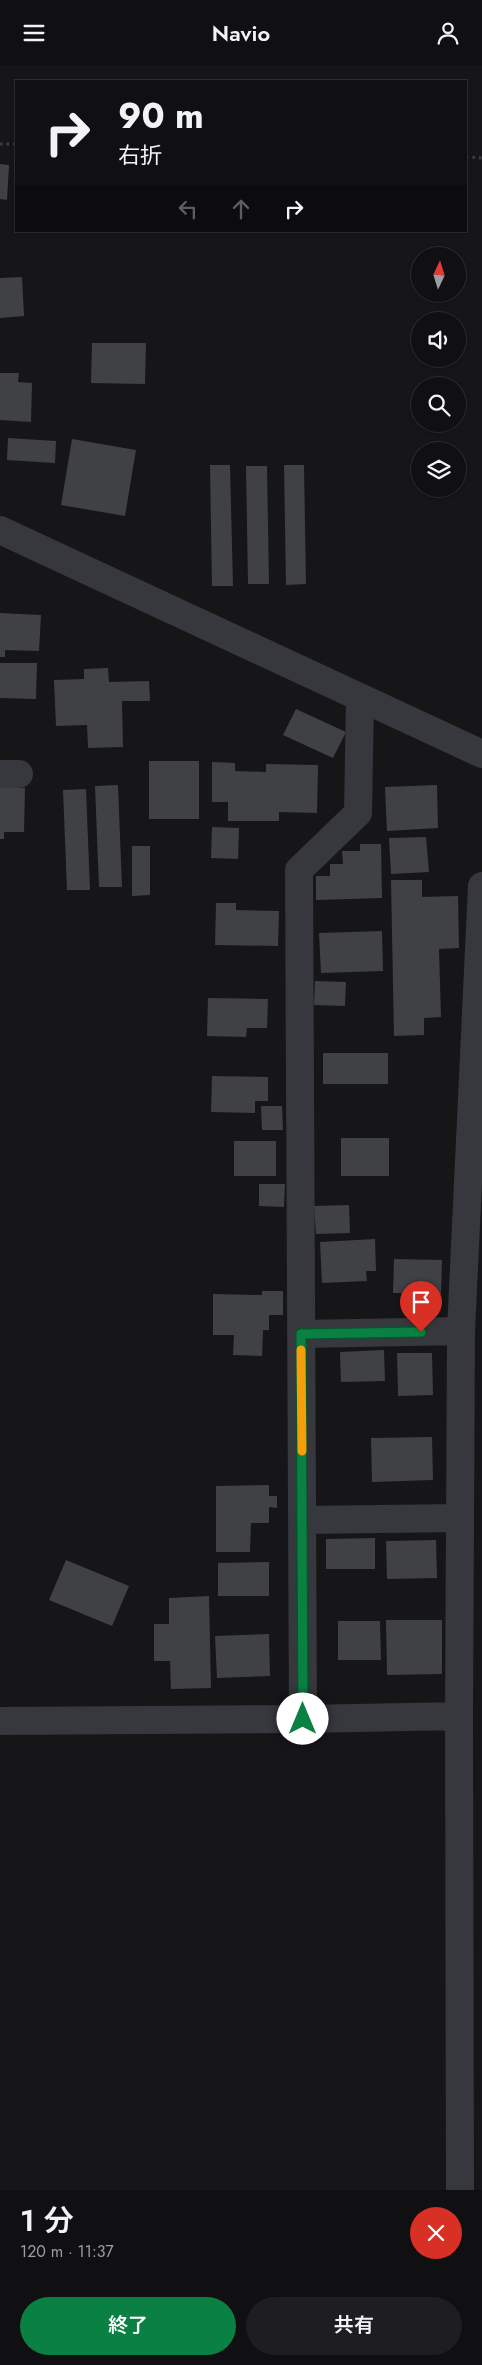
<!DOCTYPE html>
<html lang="ja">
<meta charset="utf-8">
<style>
:root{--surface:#101012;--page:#1e1e20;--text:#f1f3f6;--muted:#9c9d9f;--line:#303032;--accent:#0b8043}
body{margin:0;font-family:Jost,"Noto Sans JP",sans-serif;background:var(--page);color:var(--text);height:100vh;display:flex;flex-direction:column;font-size:19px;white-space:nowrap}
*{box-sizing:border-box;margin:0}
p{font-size:16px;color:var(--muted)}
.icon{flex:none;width:28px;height:28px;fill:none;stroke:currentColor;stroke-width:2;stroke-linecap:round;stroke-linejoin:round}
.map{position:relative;height:2125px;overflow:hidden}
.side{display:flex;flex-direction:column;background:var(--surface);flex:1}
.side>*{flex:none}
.guide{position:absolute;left:15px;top:15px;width:452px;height:152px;border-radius:0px;box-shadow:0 1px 4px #0004,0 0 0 1px var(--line);background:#101012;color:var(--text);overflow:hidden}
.needle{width:32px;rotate:4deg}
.tools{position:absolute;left:411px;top:182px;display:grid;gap:10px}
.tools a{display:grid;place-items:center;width:55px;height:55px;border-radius:50%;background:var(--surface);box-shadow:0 1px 4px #0004,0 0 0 1px var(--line);font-size:25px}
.pin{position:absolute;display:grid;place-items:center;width:42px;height:42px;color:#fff;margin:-51px -21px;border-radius:50% 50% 50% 0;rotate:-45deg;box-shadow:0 0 5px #0007}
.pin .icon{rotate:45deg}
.me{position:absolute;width:55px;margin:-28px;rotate:0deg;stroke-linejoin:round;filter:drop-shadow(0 0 4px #0008)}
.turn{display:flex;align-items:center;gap:18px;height:105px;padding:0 20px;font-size:22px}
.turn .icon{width:65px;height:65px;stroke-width:2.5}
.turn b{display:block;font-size:35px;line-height:42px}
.lanes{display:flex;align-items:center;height:48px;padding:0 20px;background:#0003;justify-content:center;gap:25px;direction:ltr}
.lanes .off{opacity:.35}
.round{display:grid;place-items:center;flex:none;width:52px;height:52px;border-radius:26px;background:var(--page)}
.headline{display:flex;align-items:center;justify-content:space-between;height:85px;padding:0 20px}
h1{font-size:30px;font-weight:600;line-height:38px}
.primary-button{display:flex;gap:10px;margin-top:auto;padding:10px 20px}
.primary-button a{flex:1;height:58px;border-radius:30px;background:var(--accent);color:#fff;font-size:20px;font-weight:600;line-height:58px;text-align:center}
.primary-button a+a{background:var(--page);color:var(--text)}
header{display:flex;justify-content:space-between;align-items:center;height:65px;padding:0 20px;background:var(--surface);font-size:22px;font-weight:600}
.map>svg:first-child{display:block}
.building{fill:#404145}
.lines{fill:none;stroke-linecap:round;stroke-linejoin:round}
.path{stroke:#3d3f44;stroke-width:3;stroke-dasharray:2.5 4;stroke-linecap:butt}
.minor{stroke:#37383d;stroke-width:28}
.route-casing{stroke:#07532c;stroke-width:12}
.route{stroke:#0b8043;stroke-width:9}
.slow{stroke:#f59e0b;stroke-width:9}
</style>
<header><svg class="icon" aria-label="menu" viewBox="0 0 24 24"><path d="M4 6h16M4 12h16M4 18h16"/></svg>Navio<svg class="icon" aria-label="person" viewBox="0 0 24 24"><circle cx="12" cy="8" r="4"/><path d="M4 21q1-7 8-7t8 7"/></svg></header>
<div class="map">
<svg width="482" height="2125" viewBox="0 0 482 2125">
<rect width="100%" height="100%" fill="#161618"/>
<path class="building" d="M 0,99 L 9,100 L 7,135 L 0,134 Z
M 22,212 L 24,251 L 0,253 L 0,213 Z
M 92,278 L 146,278 L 145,319 L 91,318 Z
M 0,308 L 19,308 L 18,317 L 32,318 L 31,357 L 0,355 Z
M 8,373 L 56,376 L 55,398 L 7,395 Z
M 72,374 L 136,385 L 125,451 L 61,440 Z
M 210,400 L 230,400 L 233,521 L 212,521 Z
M 284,400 L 304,400 L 306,519 L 286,520 Z
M 246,401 L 267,401 L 269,519 L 248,519 Z
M 0,548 L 41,550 L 39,586 L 5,585 L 5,592 L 0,592 Z
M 0,598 L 37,598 L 36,634 L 0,633 Z
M 108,603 L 109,617 L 149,616 L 150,636 L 122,636 L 123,682 L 88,683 L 87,660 L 56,661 L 54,615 L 84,614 L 84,604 Z
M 296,644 L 346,667 L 333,693 L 283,670 Z
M 149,696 L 199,696 L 199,754 L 149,754 Z
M 212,697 L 235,698 L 235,706 L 266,707 L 266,699 L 318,700 L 317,748 L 279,747 L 279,756 L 228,756 L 228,737 L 212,737 Z
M 118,720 L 122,822 L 99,822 L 95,721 Z
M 437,720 L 438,763 L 387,766 L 385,722 Z
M 0,722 L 25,723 L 24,767 L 4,767 L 4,774 L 0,774 Z
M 86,724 L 90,825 L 67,825 L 63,725 Z
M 212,762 L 239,763 L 238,794 L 211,793 Z
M 426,772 L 429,807 L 391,809 L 389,773 Z
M 360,779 L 381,779 L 382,833 L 316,835 L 316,811 L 330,811 L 330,799 L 343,799 L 342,786 L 360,786 Z
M 132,781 L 150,781 L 150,830 L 132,831 Z
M 391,815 L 422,815 L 422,832 L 458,831 L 459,883 L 439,884 L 441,952 L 424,953 L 424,970 L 394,971 Z
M 216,838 L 236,838 L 236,845 L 279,846 L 278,881 L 215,880 Z
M 382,866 L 383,906 L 321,908 L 319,868 Z
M 315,916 L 346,917 L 345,941 L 314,940 Z
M 208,933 L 268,934 L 267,963 L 247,963 L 246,972 L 207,971 Z
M 323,988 L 388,988 L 388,1019 L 323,1019 Z
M 212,1011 L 268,1012 L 268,1036 L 255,1036 L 255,1048 L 211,1047 Z
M 261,1041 L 282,1041 L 283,1065 L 262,1065 Z
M 341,1073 L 389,1073 L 389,1111 L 341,1111 Z
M 234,1076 L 276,1076 L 276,1111 L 234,1111 Z
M 259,1119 L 285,1119 L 284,1142 L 259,1141 Z
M 349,1140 L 350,1168 L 316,1169 L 314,1141 Z
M 375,1174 L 376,1206 L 366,1206 L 367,1216 L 322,1218 L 320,1177 Z
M 394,1194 L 442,1195 L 441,1229 L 393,1228 Z
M 262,1226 L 283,1226 L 283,1250 L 269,1250 L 269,1265 L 263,1265 L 262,1291 L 233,1290 L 234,1270 L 213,1270 L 213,1229 L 262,1230 Z
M 384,1285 L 385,1316 L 341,1317 L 340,1287 Z
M 397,1288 L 432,1288 L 433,1330 L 398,1331 Z
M 432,1372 L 433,1415 L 372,1417 L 371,1373 Z
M 269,1420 L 269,1431 L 277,1431 L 277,1443 L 269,1442 L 269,1458 L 251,1458 L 250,1487 L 216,1487 L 216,1421 Z
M 375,1473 L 375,1504 L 326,1504 L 326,1474 Z
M 436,1475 L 437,1513 L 387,1514 L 386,1476 Z
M 66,1495 L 129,1521 L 112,1561 L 49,1535 Z
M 269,1497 L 269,1531 L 218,1531 L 218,1498 Z
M 209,1531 L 211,1623 L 171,1624 L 170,1596 L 154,1596 L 154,1559 L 169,1559 L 169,1533 Z
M 386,1555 L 442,1555 L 442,1609 L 387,1610 Z
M 338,1556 L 380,1556 L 381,1595 L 338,1595 Z
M 269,1569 L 270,1611 L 217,1613 L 215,1571 Z"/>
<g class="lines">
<path class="path" d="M 0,79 L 16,79
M 466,92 L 482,93"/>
<path class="minor" d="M 0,465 L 482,689
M 0,709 L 19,709
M 301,1269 L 461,1266
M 302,1455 L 460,1453
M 303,1654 L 459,1651
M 0,1656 L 303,1654 L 299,805 L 358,748 L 360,633
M 460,2125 L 459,1651 L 461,1266 L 482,821"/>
</g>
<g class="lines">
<defs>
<path id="route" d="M 303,1654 L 301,1269 L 421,1267"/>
</defs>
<use href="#route" class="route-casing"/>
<use href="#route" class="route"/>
<path class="slow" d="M 301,1285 L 302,1386"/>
</g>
</svg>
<div class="tools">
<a><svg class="needle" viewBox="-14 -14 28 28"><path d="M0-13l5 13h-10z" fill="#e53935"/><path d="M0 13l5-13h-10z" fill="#9c9d9f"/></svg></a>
<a><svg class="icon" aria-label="sound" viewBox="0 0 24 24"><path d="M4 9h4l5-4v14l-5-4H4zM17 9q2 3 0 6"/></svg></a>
<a><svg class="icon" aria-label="search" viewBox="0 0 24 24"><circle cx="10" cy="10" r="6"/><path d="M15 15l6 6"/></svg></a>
<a><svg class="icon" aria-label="layers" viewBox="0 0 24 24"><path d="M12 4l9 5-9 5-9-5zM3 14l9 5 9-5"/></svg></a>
</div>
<div class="pin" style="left:421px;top:1267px;background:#d93025"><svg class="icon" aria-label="arrive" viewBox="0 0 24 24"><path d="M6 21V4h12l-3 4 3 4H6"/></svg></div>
<svg class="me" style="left:303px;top:1654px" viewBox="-20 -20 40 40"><circle r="19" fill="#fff"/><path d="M0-13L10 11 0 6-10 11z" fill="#0b8043"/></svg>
<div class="guide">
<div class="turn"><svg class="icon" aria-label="right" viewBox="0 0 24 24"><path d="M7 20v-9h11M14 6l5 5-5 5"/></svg><div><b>90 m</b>右折</div></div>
<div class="lanes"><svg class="icon off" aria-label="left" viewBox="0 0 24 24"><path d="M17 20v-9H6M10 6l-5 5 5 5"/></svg><svg class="icon off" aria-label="ahead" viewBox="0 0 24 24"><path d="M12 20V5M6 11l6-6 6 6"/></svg><svg class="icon" aria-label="right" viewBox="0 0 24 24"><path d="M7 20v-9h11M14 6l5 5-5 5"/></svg></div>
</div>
</div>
<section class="side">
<div class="headline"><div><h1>1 分</h1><p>120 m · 11:37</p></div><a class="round" style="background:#d93025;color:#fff"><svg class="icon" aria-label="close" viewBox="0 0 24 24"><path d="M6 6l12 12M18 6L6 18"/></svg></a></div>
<div class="primary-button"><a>終了</a><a>共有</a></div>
</section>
